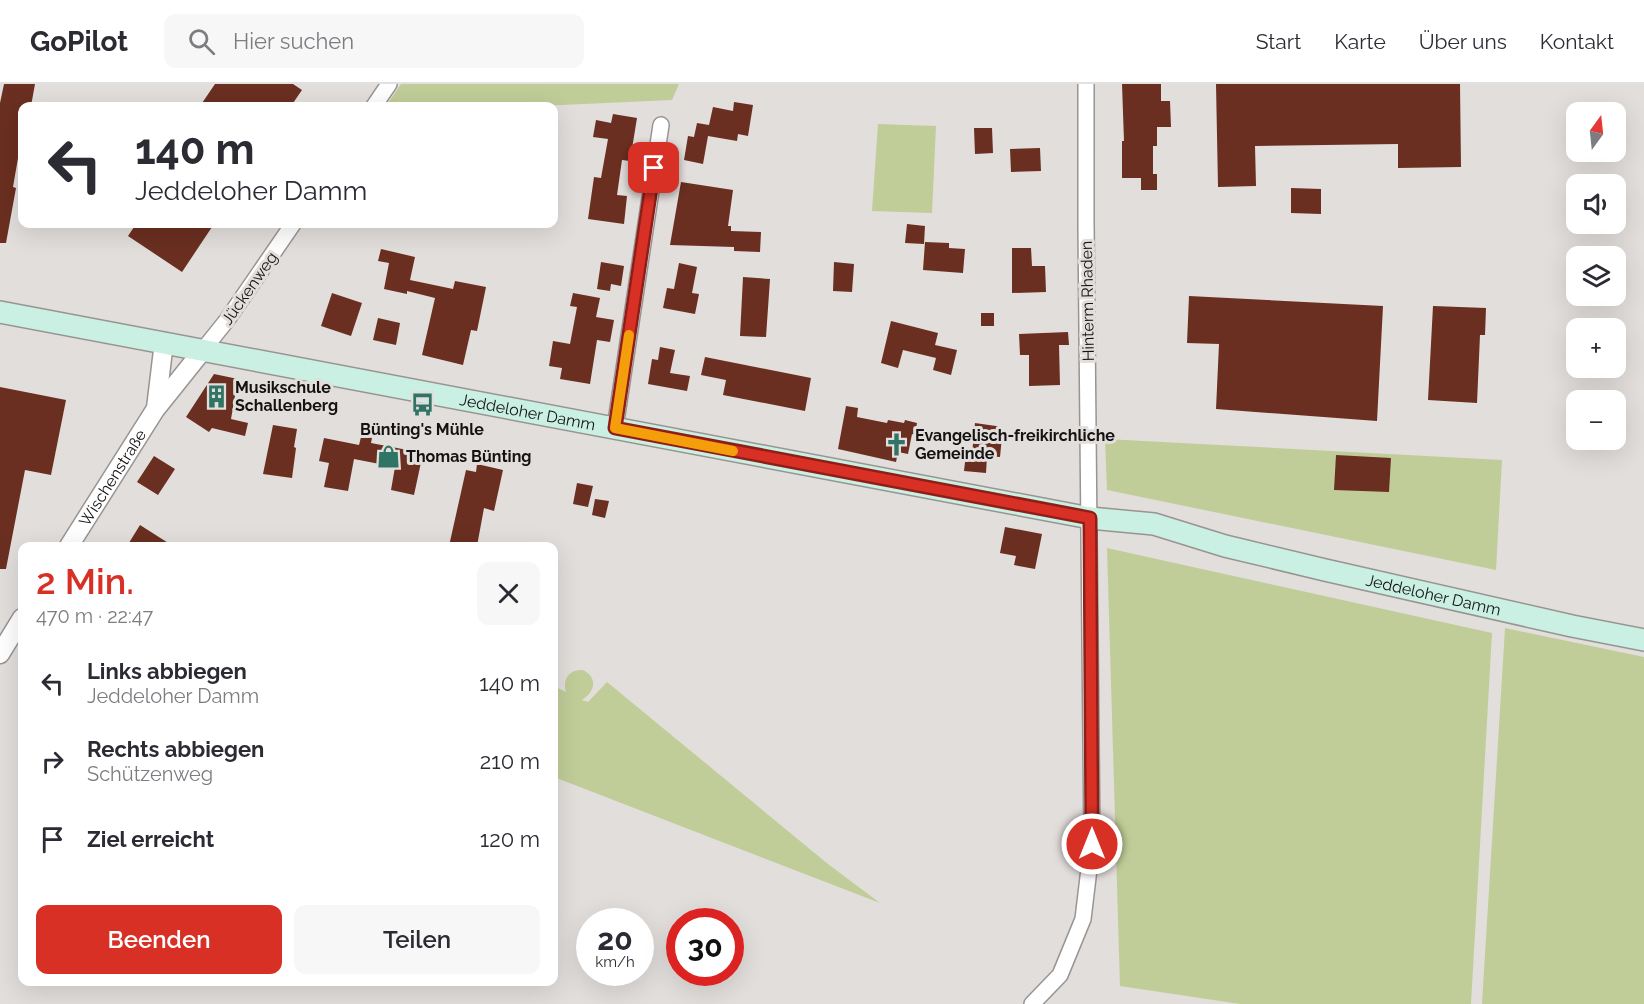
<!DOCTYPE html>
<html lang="de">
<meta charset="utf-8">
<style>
:root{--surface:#fff;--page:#f7f7f7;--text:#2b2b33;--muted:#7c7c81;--line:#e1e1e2;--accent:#d93025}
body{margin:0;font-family:Raleway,sans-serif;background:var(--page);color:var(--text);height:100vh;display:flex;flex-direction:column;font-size:22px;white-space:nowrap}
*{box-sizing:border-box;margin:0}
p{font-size:20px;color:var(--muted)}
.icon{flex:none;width:33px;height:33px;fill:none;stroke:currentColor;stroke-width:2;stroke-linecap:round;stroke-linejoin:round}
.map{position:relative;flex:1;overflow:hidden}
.details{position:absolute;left:18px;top:458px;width:540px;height:444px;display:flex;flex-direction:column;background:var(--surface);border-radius:12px;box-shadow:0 6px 24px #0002}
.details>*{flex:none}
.guide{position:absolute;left:18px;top:18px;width:540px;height:126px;border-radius:12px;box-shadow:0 6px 24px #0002;background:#fff;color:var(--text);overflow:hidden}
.needle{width:39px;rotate:15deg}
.tools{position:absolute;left:1566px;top:18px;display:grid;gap:12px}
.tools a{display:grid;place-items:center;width:60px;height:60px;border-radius:12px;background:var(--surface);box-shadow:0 6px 24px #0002;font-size:30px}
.speed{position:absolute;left:576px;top:824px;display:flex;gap:12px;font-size:30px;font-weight:700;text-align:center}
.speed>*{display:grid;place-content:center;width:78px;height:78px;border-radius:50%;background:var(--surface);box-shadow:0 6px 24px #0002;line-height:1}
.speed small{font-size:15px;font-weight:400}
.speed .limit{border:9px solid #d22;background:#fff;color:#111}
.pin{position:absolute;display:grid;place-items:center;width:51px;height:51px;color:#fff;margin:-26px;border-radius:12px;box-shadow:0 3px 9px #0006}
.me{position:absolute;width:66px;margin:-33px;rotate:0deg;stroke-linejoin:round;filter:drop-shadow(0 0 4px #0008)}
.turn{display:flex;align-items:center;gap:21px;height:126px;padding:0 18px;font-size:27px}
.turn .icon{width:78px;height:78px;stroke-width:2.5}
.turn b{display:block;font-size:42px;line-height:51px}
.round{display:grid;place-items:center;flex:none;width:63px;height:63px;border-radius:12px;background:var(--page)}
.head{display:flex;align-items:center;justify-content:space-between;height:102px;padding:0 18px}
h1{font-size:36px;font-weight:600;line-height:45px;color:var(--accent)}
.cta{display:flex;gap:12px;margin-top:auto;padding:12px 18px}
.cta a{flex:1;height:69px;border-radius:12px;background:var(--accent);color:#fff;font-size:24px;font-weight:600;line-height:69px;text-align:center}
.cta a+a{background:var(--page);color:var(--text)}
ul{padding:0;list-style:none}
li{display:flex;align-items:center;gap:18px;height:78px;padding:0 18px}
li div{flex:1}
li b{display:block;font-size:22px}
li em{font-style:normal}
header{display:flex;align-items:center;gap:36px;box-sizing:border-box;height:84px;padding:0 30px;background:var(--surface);border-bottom:2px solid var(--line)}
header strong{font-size:28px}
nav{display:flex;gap:33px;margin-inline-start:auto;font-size:21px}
.search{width:420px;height:54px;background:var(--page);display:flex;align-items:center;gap:15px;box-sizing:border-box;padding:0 21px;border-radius:12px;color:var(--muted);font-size:22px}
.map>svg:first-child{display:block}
.green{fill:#c0cd98}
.building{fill:#6a2f20}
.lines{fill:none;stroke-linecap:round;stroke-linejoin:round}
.minor-casing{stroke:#989492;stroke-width:18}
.tertiary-casing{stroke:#989492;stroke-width:21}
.secondary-casing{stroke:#989492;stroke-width:24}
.minor{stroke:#fff;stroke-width:15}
.tertiary{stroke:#fff;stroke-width:18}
.secondary{stroke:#caefe3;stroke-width:21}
.route-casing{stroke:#8d1f18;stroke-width:15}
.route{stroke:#d93025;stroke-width:10}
.slow{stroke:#f59e0b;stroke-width:10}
.labels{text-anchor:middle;stroke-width:6;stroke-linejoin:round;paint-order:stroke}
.street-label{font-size:16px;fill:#141312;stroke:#e2dedc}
.poi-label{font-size:16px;font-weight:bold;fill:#141312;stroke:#e2dedc;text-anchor:start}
</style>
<header>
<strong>GoPilot</strong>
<div class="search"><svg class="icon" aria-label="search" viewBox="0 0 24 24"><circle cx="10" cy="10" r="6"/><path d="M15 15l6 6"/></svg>Hier suchen</div>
<nav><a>Start</a><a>Karte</a><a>Über uns</a><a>Kontakt</a></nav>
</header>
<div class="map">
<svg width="1644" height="920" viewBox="0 0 1644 920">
<rect width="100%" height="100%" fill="#e2dedc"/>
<path class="green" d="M 401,0 L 679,0 L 672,16 L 539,22 L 386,22 Z
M 878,40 L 936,42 L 932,129 L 872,127 Z
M 1105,355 L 1502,376 L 1496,486 L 1107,406 Z
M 1107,464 L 1492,549 L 1471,920 L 1240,920 L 1120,902 Z
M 1505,544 L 1644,573 L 1644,920 L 1482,920 Z
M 583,586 C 599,594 594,609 582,616 L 588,618 L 607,598 L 828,780 L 880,819 L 554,693 L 554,602 L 566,608 C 562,595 569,585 583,586 Z"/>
<path class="building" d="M 4,0 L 35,0 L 31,22 L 22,22 L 22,51 L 13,103 L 16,104 L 6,159 L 0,159 L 0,19 Z
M 215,0 L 293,0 L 302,6 L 291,22 L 200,22 Z
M 1122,0 L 1161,0 L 1161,17 L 1170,17 L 1171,43 L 1157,43 L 1157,62 L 1153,62 L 1153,90 L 1157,90 L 1157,106 L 1141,106 L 1141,94 L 1122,94 L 1122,57 L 1124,57 Z
M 1216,0 L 1460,0 L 1461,83 L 1398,84 L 1398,60 L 1255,62 L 1256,102 L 1218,103 Z
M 734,18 L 753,21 L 748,52 L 738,50 L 737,57 L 708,52 L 703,80 L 684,76 L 688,52 L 694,53 L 697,39 L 709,41 L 713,23 L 733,27 Z
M 613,30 L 637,34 L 630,77 L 622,76 L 617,111 L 627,112 L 624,140 L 588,135 L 594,93 L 601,94 L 608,55 L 593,53 L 596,36 L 611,39 Z
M 974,44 L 992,44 L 993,69 L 975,70 Z
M 1040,64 L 1041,87 L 1011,88 L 1010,65 Z
M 681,98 L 733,106 L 728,142 L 731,142 L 731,147 L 761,148 L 760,168 L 734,167 L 734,163 L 670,161 Z
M 1291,104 L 1321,105 L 1321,130 L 1291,129 Z
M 136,140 L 214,140 L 182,188 L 128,152 Z
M 907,140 L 925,142 L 924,160 L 905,159 Z
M 925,158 L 949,159 L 949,164 L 965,165 L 963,189 L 923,186 Z
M 1012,164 L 1031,164 L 1032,182 L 1045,182 L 1046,208 L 1012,209 Z
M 381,165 L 415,173 L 410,196 L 453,205 L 455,197 L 486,203 L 477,247 L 471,246 L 463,281 L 422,271 L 435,214 L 407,207 L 407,210 L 384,205 L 389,179 L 378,177 Z
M 601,178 L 624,182 L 621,202 L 611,200 L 610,207 L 597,205 Z
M 834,178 L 854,180 L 852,208 L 833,207 Z
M 679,179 L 697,183 L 692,209 L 699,210 L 695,230 L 663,224 L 667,204 L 674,205 Z
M 743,193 L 770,195 L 766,253 L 740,252 Z
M 332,209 L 362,219 L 351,252 L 321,242 Z
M 573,209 L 600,214 L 596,233 L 614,236 L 610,258 L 597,256 L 590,300 L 560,295 L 562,284 L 549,282 L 553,257 L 570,260 L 577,223 L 570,222 Z
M 1189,212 L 1383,222 L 1377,337 L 1216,325 L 1219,260 L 1187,259 Z
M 1433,222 L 1486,224 L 1485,251 L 1480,251 L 1477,319 L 1428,316 Z
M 981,229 L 994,229 L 994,242 L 981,242 Z
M 378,234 L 400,239 L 396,261 L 373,256 Z
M 891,237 L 938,249 L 935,261 L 957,266 L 951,291 L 933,286 L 936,274 L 903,266 L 898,284 L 881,279 Z
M 1068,248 L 1069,261 L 1059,261 L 1060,301 L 1029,302 L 1029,271 L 1020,271 L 1019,250 Z
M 660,263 L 675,266 L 670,289 L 690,292 L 687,307 L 648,300 L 652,275 L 658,276 Z
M 705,273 L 811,294 L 805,327 L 723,311 L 726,296 L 701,291 Z
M 214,290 L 238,295 L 231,335 L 248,339 L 245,352 L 212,344 L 209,348 L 186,333 Z
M 0,303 L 66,316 L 51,391 L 25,386 L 6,485 L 0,485 Z
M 846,322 L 858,324 L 857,333 L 887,339 L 888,336 L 904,339 L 905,336 L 917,339 L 915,351 L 912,350 L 908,370 L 898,368 L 896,378 L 838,365 Z
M 975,339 L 1003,343 L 1000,373 L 987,372 L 986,389 L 964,387 L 966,369 L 972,370 Z
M 273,341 L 297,345 L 294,363 L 296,364 L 292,394 L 263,390 Z
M 361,353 L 372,354 L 371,359 L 423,369 L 414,411 L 391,406 L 395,383 L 354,375 L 348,407 L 324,403 L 329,379 L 319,377 L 324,354 L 359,361 Z
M 1336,371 L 1391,374 L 1389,408 L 1334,406 Z
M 154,372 L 175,385 L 158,411 L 137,398 Z
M 477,380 L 503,386 L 494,427 L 484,424 L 477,462 L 449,462 L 466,386 L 476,388 Z
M 577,399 L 593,402 L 588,423 L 573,420 Z
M 595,415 L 609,417 L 605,434 L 592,431 Z
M 140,441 L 173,462 L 127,462 Z
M 1005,443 L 1042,450 L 1035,485 L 1014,481 L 1016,472 L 1000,469 Z"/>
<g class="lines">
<defs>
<path id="minor" d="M 374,22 L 389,0
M 203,266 L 227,236 L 293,140
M 615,344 L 661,41
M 1032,920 L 1060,891 L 1083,835 L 1092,760 L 1086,141 L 1086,0"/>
<g id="tertiary">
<path d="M 156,324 L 164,258"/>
<path id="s1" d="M 69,462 L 155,326 L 203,266"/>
<path d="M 0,570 L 22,534"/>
</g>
<g id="secondary">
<path id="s2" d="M 0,228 L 1090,434 L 1154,440 L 1225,462 L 1325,486 L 1572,542 L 1644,556"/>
</g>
</defs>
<use href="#minor" class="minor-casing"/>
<use href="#tertiary" class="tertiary-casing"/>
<use href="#secondary" class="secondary-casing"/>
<use href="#minor" class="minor"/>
<use href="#tertiary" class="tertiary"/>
<use href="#secondary" class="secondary"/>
</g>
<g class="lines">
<defs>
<path id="route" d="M 654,84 L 615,344 L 1090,434 L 1092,760"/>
</defs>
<use href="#route" class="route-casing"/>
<use href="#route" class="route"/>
<path class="slow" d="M 629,251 L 615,344 L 733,367"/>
</g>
<defs>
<symbol id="building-bare" viewBox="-9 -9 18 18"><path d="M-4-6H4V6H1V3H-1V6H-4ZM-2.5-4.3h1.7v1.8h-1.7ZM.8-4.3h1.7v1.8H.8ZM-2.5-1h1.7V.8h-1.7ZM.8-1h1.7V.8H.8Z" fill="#307466" stroke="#e2dedc" stroke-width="2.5" paint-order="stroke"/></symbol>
<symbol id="bus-bare" viewBox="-9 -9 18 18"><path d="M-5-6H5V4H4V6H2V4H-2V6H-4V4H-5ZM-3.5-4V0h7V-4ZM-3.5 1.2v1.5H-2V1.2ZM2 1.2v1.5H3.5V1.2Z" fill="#307466" stroke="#e2dedc" stroke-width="2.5" paint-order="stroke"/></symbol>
<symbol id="church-bare" viewBox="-9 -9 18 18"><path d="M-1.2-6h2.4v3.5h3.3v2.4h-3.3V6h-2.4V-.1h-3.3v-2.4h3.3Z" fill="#307466" stroke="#e2dedc" stroke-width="2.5" paint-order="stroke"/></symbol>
<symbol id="shop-bare" viewBox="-9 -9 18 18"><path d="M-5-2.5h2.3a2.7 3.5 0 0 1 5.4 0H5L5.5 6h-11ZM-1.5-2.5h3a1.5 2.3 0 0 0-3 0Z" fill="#307466" stroke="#e2dedc" stroke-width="2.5" paint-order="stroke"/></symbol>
</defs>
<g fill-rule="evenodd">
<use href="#building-bare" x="200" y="296" width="33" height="33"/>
<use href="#bus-bare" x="406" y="304" width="33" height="33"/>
<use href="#church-bare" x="880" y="344" width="33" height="33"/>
<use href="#shop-bare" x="372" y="356" width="33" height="33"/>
</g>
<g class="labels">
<g class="street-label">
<text transform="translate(249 204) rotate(-55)" y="6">Jückenweg</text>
<text transform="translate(1087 217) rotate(-91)" y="6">Hinterm Rhaden</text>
<text dy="6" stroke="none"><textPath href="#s2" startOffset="537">Jeddeloher Damm</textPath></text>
<text dy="6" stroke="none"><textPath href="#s1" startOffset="81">Wischenstraße</textPath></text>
<text dy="6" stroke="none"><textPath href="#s2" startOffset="1462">Jeddeloher Damm</textPath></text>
</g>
<g class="poi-label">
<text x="235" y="309">Musikschule<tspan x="235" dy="18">Schallenberg</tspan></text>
<text x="422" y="351" text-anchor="middle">Bünting's Mühle</text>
<text x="915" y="357">Evangelisch-freikirchliche<tspan x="915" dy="18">Gemeinde</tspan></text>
<text x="406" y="378">Thomas Bünting</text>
</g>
</g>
</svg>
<div class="tools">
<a><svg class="needle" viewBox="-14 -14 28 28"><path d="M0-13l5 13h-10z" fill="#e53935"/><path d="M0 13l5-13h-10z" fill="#7c7c81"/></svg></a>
<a><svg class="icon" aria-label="sound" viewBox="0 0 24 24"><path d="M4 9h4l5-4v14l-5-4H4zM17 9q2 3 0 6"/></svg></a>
<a><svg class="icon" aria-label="layers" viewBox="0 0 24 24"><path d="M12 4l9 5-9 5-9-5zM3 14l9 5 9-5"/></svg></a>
<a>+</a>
<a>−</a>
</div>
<div class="speed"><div>20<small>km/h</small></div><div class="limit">30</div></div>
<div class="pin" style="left:654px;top:84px;background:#d93025"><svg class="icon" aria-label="arrive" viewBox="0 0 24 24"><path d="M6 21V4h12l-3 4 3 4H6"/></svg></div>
<svg class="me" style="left:1092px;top:760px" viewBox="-20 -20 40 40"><circle r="17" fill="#d93025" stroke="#fff" stroke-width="3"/><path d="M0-11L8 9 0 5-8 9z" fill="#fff"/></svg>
<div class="guide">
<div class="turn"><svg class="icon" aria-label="left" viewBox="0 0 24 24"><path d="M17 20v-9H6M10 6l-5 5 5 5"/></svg><div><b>140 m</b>Jeddeloher Damm</div></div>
</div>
<section class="details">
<div class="head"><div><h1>2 Min.</h1><p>470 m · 22:47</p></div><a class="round"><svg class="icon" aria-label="close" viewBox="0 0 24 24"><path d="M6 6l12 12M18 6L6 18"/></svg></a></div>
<ul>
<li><svg class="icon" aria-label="left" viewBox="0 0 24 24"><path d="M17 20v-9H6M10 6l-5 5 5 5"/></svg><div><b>Links abbiegen</b><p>Jeddeloher Damm</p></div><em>140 m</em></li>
<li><svg class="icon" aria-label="right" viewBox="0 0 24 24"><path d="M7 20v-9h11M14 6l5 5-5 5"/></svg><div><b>Rechts abbiegen</b><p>Schützenweg</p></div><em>210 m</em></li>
<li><svg class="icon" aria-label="arrive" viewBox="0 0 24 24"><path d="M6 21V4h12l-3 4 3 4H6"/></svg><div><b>Ziel erreicht</b></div><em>120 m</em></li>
</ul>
<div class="cta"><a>Beenden</a><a>Teilen</a></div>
</section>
</div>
